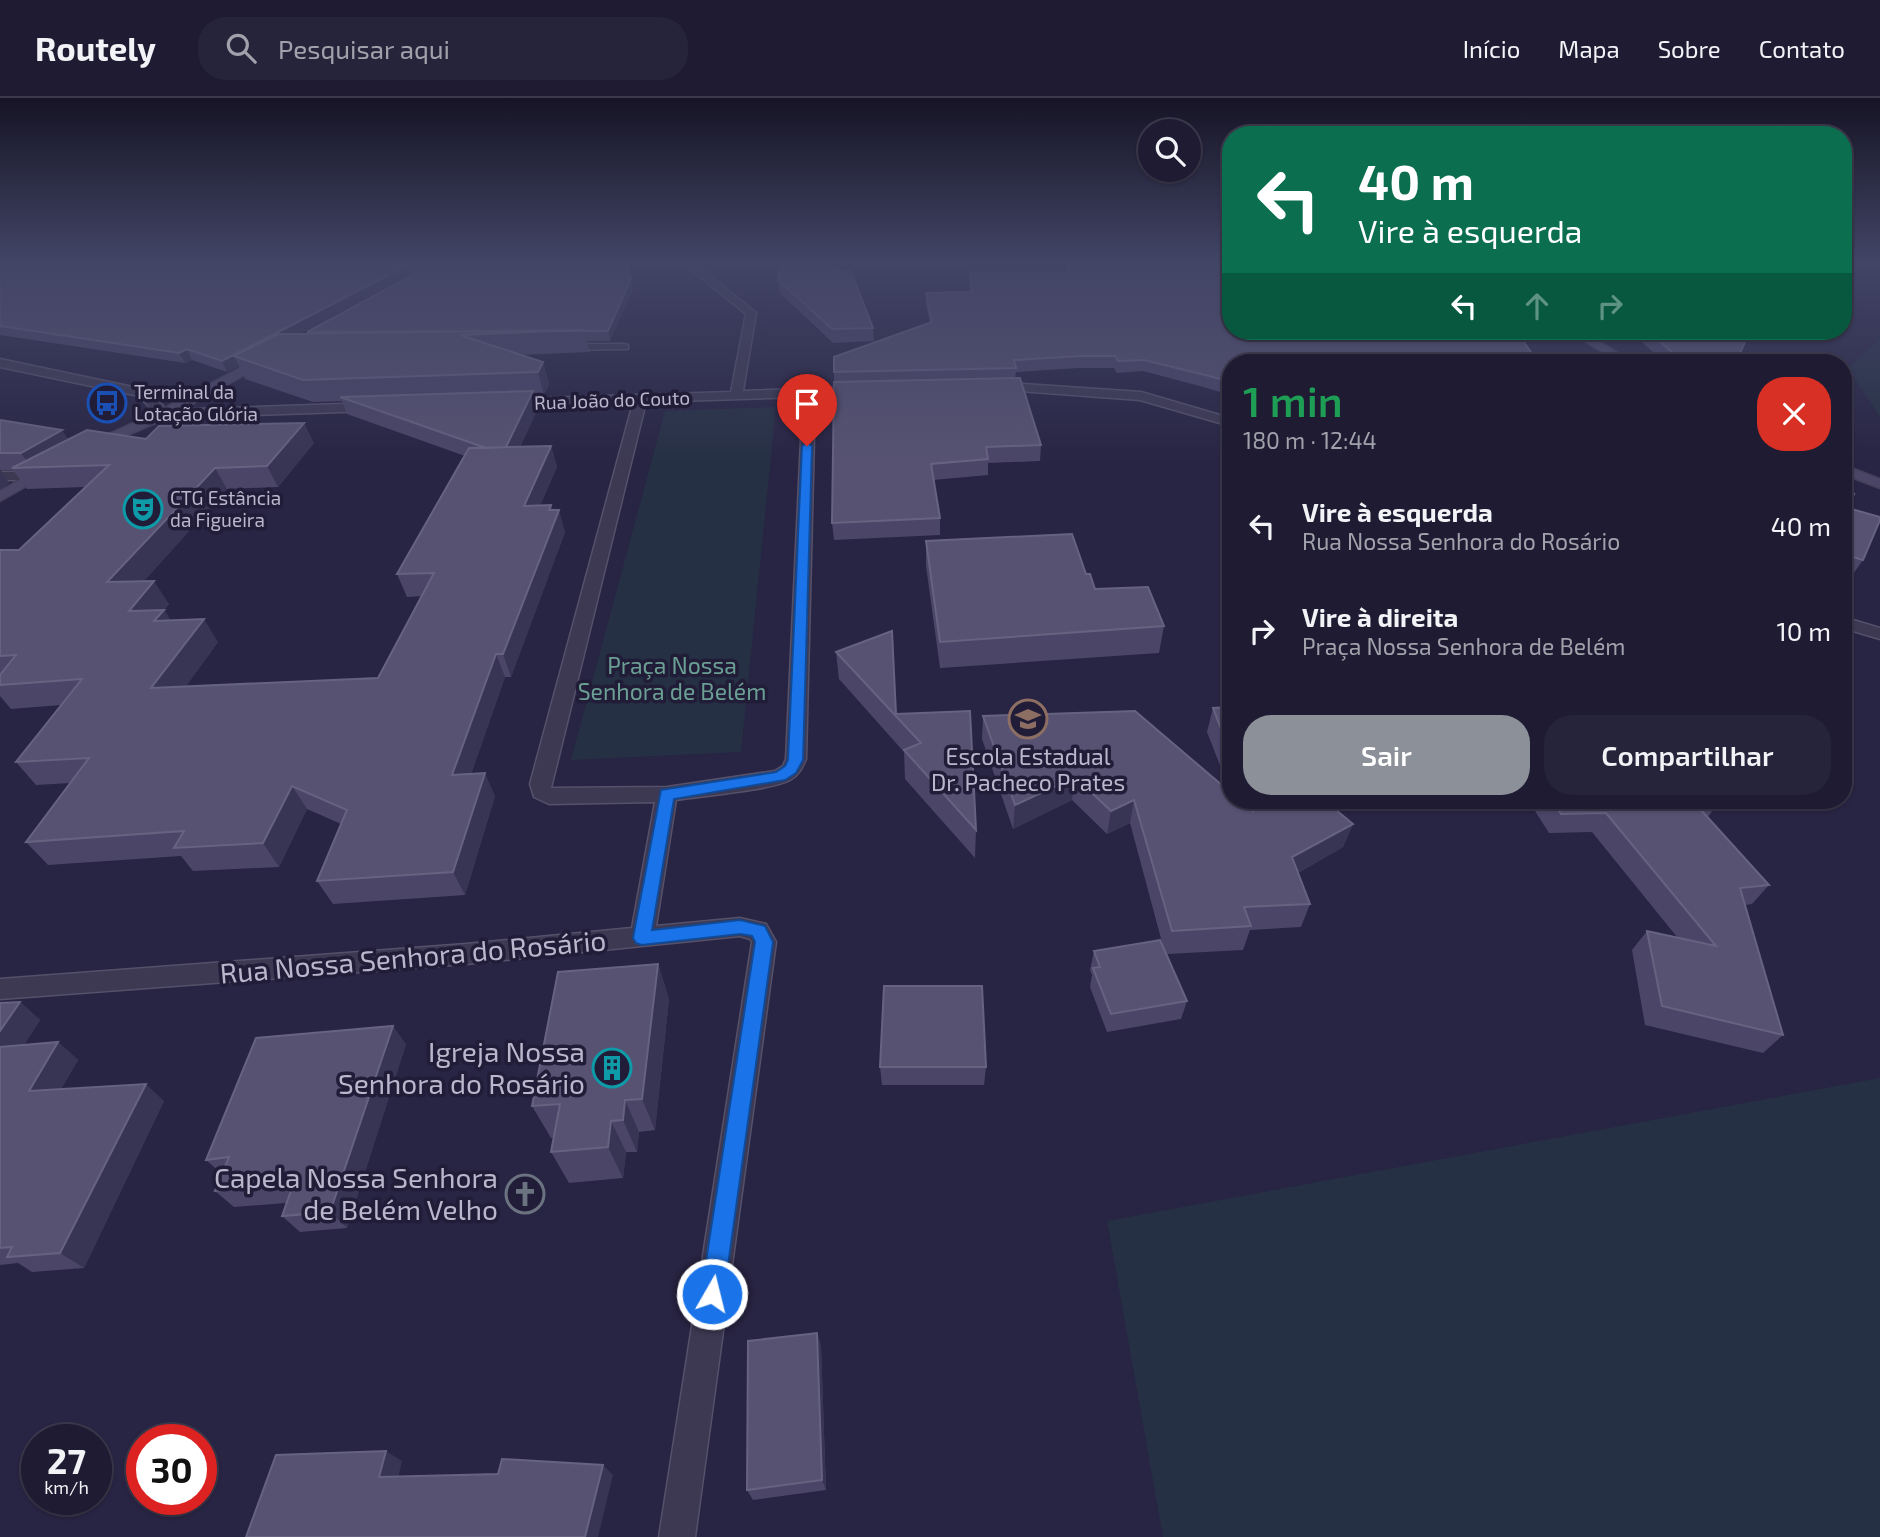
<!DOCTYPE html>
<html lang="pt">
<meta charset="utf-8">
<style>
:root{--surface:#1e1b32;--page:#26243a;--text:#f1f3f6;--muted:#a1a1ac;--line:#3c394d;--accent:#8c9099}
body{margin:0;font-family:"Exo 2",sans-serif;background:var(--page);color:var(--text);height:100vh;display:flex;flex-direction:column;font-size:26px;white-space:nowrap}
*{box-sizing:border-box;margin:0}
p{font-size:23px;color:var(--muted)}
.icon{flex:none;width:38px;height:38px;fill:none;stroke:currentColor;stroke-width:2;stroke-linecap:round;stroke-linejoin:round}
.map{position:relative;flex:1;overflow:hidden}
.sheet{position:absolute;left:1222px;top:256px;width:630px;height:455px;display:flex;flex-direction:column;background:var(--surface);border-radius:28px;box-shadow:0 2px 5px #0004,0 0 0 2px var(--line)}
.sheet>*{flex:none}
.banner{position:absolute;left:1222px;top:28px;width:630px;height:214px;border-radius:28px;box-shadow:0 2px 5px #0004,0 0 0 2px var(--line);background:#0b6e4f;color:#fff;overflow:hidden}
.controls{position:absolute;left:1138px;top:21px;display:grid;gap:14px}
.controls a{display:grid;place-items:center;width:63px;height:63px;border-radius:50%;background:var(--surface);box-shadow:0 2px 5px #0004,0 0 0 2px var(--line);font-size:35px}
.speed{position:absolute;left:21px;top:1326px;display:flex;gap:14px;font-size:35px;font-weight:700;text-align:center}
.speed>*{display:grid;place-content:center;width:91px;height:91px;border-radius:50%;background:var(--surface);box-shadow:0 2px 5px #0004,0 0 0 2px var(--line);line-height:1}
.speed small{font-size:18px;font-weight:400}
.speed .limit{border:10px solid #d22;background:#fff;color:#111}
.pin{position:absolute;display:grid;place-items:center;width:60px;height:60px;color:#fff;margin:-72px -30px;border-radius:50% 50% 50% 0;rotate:-45deg;box-shadow:0 0 7px #0007}
.pin .icon{rotate:45deg}
.me{position:absolute;width:77px;margin:-38px;rotate:8deg;stroke-linejoin:round;filter:drop-shadow(0 0 5px #0008)}
.turn{display:flex;align-items:center;gap:24px;height:147px;padding:0 21px;font-size:32px}
.turn .icon{width:91px;height:91px;stroke-width:2.5}
.turn b{display:block;font-size:49px;line-height:60px}
.lanes{display:flex;align-items:center;height:66px;padding:0 21px;background:#0003;justify-content:center;gap:35px;direction:ltr}
.lanes .off{opacity:.35}
.round{display:grid;place-items:center;flex:none;width:74px;height:74px;border-radius:28px;background:var(--page)}
.head{display:flex;align-items:center;justify-content:space-between;height:119px;padding:0 21px}
h1{font-size:42px;font-weight:600;line-height:52px;color:#1e9e55}
.primary-button{display:flex;gap:14px;margin-top:auto;padding:14px 21px}
.primary-button a{flex:1;height:80px;border-radius:28px;background:var(--accent);color:#fff;font-size:28px;font-weight:600;line-height:80px;text-align:center}
.primary-button a+a{background:var(--page);color:var(--text)}
ul{padding:0;list-style:none}
li{display:flex;align-items:center;gap:21px;height:105px;padding:0 21px}
li div{flex:1}
li b{display:block;font-size:26px}
li em{font-style:normal}
header{display:flex;align-items:center;gap:42px;box-sizing:border-box;height:98px;padding:0 35px;background:var(--surface);border-bottom:2px solid var(--line)}
header strong{font-size:33px}
nav{display:flex;gap:38px;margin-inline-start:auto;font-size:24px}
.search{width:490px;height:63px;background:var(--page);display:flex;align-items:center;gap:18px;box-sizing:border-box;padding:0 24px;border-radius:28px;color:var(--muted);font-size:26px}
.map>svg:first-child{display:block}
.green{fill:#263044}
.lines{fill:none;stroke-linecap:round;stroke-linejoin:round}
.service-casing{stroke:#55516a;stroke-width:3}
.minor-casing{stroke:#55516a;stroke-width:3}
.secondary-casing{stroke:#433f59;stroke-width:3}
.service{fill:#3d3953;fill-rule:evenodd}
.minor{fill:#3d3953;fill-rule:evenodd}
.secondary{fill:#4c4666;fill-rule:evenodd}
.wall{fill:#4b4668}
.shaded-wall{fill:#383454}
.building{fill:#575272;stroke:#676280;stroke-width:2}
.route{fill:#1a73e8;stroke:#114b97;stroke-width:2}
.labels{text-anchor:middle;stroke-width:7;stroke-linejoin:round;paint-order:stroke}
.far-poi-label{font-size:19px;fill:#bab6cc;stroke:#211d38;text-anchor:start}
.far-street-label{font-size:19px;fill:#bab6cc;stroke:#211d38}
.park-label{font-size:23px;fill:#6b9f94;stroke:#211d38}
.poi-label{font-size:23px;fill:#bab6cc;stroke:#211d38}
.near-street-label{font-size:28px;fill:#bab6cc;stroke:#211d38}
.near-poi-label{font-size:28px;fill:#bab6cc;stroke:#211d38;text-anchor:end}
</style>
<header>
<strong>Routely</strong>
<div class="search"><svg class="icon" aria-label="search" viewBox="0 0 24 24"><circle cx="10" cy="10" r="6"/><path d="M15 15l6 6"/></svg>Pesquisar aqui</div>
<nav><a>Início</a><a>Mapa</a><a>Sobre</a><a>Contato</a></nav>
</header>
<div class="map">
<svg width="1880" height="1439" viewBox="0 0 1880 1439">
<rect width="100%" height="100%" fill="#282443"/>
<path class="green" d="M 1880,240 L 1880,319 L 1848,270 Z
M 776,309 L 741,654 L 571,662 L 665,313 Z
M 1880,980 L 1880,1439 L 1163,1439 L 1107,1123 Z"/>
<g class="lines">
<defs>
<path id="service" d="M 624,246 L 628,247 L 628,251 L 560,252 L 554,249 L 560,246 Z"/>
<path id="minor" d="M 682,164 L 693,164 L 756,215 L 743,293 L 861,289 L 867,293 L 861,297 L 815,298 L 806,661 C 802,670 799,677 790,682 C 772,692 701,698 676,702 L 656,828 L 740,820 L 766,826 L 776,844 L 695,1439 L 659,1439 L 752,844 L 750,841 L 740,838 L 466,866 L 0,901 L 0,881 L 466,846 L 632,830 L 655,704 L 549,706 L 534,699 L 530,686 L 633,305 L 509,309 L 503,305 L 509,301 L 731,294 L 746,216 ZM 803,299 L 786,661 L 783,668 L 775,673 L 667,689 L 551,690 L 646,304 Z
M 0,261 L 147,292 L 167,312 L 372,305 L 378,309 L 372,313 L 164,320 L 159,319 L 139,298 L 0,269 Z
M 995,284 L 1141,294 L 1230,320 L 1230,328 L 1140,302 L 991,291 L 989,288 Z
M 0,374 L 33,374 L 40,378 L 33,382 L 0,382 Z
M 1843,519 L 1880,530 L 1880,541 L 1843,530 Z"/>
<path id="secondary" d="M 1568,233 L 1581,233 L 1633,264 L 1619,264 Z
M 261,259 L 271,262 L 169,319 L 95,351 L 85,351 L 83,348 L 159,313 Z
M 46,367 L 51,368 L 51,374 L 0,403 L 0,393 Z
M 1843,367 L 1880,381 L 1880,390 L 1843,376 Z"/>
</defs>
<use href="#service" class="service-casing"/>
<use href="#minor" class="minor-casing"/>
<use href="#secondary" class="secondary-casing"/>
<use href="#service" class="service"/>
<use href="#minor" class="minor"/>
<use href="#secondary" class="secondary"/>
</g>
<path class="wall" d="M 0,164 L 300,235 L 308,235 L 307,234 L 633,191 L 610,243 L 587,243 L 590,254 L 521,257 L 543,264 L 549,286 L 544,297 L 534,297 L 538,310 L 520,349 L 551,348 L 557,369 L 540,407 L 551,407 L 553,412 L 565,434 L 511,579 L 505,579 L 471,676 L 495,698 L 465,797 L 333,806 L 317,783 L 341,726 L 307,711 L 279,769 L 193,773 L 181,758 L 48,767 L 26,744 L 70,685 L 36,687 L 16,664 L 61,607 L 11,611 L 0,598 L 0,452 L 19,452 L 85,389 L 27,391 L 13,372 L 0,372 L 9,385 L 0,391 L 0,322 L 68,341 L 146,341 L 314,345 L 278,389 L 227,391 L 143,484 L 169,506 L 164,512 L 171,523 L 218,544 L 186,588 L 378,580 L 422,498 L 407,499 L 397,476 L 465,358 L 347,316 L 342,303 L 313,304 L 245,281 L 239,268 L 227,274 L 192,262 L 185,265 L 0,237 Z
M 841,174 L 873,230 L 874,243 L 833,245 L 780,195 L 778,182 Z
M 970,175 L 1230,264 L 1230,297 L 1207,290 L 1143,273 L 1117,275 L 1114,270 L 1079,270 L 1016,274 L 1015,280 L 1041,347 L 1040,363 L 988,365 L 988,377 L 933,382 L 940,420 L 940,437 L 834,442 L 832,425 L 834,274 L 930,225 L 926,206 L 926,195 L 970,194 Z
M 1630,233 L 1718,233 L 1736,264 L 1664,264 Z
M 1843,393 L 1863,462 L 1853,476 L 1843,473 Z
M 926,443 L 1086,476 L 1095,491 L 1164,528 L 1159,555 L 940,570 L 926,468 Z
M 836,554 L 896,616 L 970,613 L 976,732 L 975,760 L 905,681 L 904,654 L 839,581 Z
M 1230,609 L 1230,702 L 1324,702 L 1353,726 L 1343,749 L 1298,775 L 1310,806 L 1301,829 L 1250,832 L 1243,852 L 1167,856 L 1187,903 L 1181,921 L 1107,934 L 1090,889 L 1092,877 L 1090,872 L 1094,853 L 1163,848 L 1130,725 L 1107,736 L 1072,702 L 1013,731 L 982,641 L 983,618 L 1230,693 L 1207,634 L 1213,610 Z
M 1528,702 L 1752,702 L 1743,713 L 1713,712 L 1708,719 L 1769,787 L 1752,806 L 1745,807 L 1783,937 L 1763,955 L 1645,927 L 1632,852 L 1647,833 L 1677,839 L 1592,734 L 1549,735 Z
M 658,866 L 669,901 L 655,1032 L 639,1034 L 637,1054 L 626,1054 L 623,1080 L 569,1085 L 551,1054 L 554,1040 L 551,1040 L 532,1008 Z
M 20,904 L 40,922 L 24,947 L 58,944 L 78,962 L 61,991 L 164,1003 L 84,1170 L 32,1174 L 18,1165 L 0,1167 L 0,905 Z
M 406,946 L 347,1130 L 300,1134 L 282,1118 L 286,1105 L 234,1109 L 215,1093 L 222,1076 L 206,1062 Z
M 880,969 L 986,969 L 984,987 L 882,987 Z
M 817,1235 L 821,1248 L 826,1392 L 753,1402 L 747,1392 Z"/>
<path class="shaded-wall" d="M 414,164 L 436,164 L 248,263 L 234,258 L 239,268 L 227,274 L 222,263 Z
M 631,181 L 633,191 L 610,243 L 608,233 Z
M 187,251 L 192,262 L 185,265 L 179,255 Z
M 543,264 L 549,286 L 544,297 L 538,274 Z
M 533,293 L 538,310 L 511,368 L 505,350 Z
M 304,325 L 314,345 L 278,389 L 267,368 Z
M 62,332 L 73,348 L 31,369 L 21,355 Z
M 551,348 L 557,369 L 531,429 L 524,408 Z
M 215,370 L 227,391 L 122,507 L 107,484 Z
M 0,371 L 9,385 L 0,391 Z
M 551,407 L 555,421 L 559,412 L 565,434 L 511,579 L 503,556 Z
M 154,483 L 169,506 L 144,535 L 129,513 Z
M 164,512 L 179,534 L 154,523 Z
M 204,521 L 218,544 L 168,613 L 151,590 Z
M 496,556 L 505,579 L 463,700 L 452,677 Z
M 485,675 L 495,698 L 465,797 L 453,774 Z
M 1075,679 L 1072,702 L 1013,731 L 1015,707 Z
M 292,688 L 307,711 L 279,769 L 263,745 Z
M 1134,702 L 1130,725 L 1107,736 L 1111,713 Z
M 1353,726 L 1343,749 L 1283,783 L 1292,759 Z
M 658,866 L 669,901 L 655,1032 L 642,1001 Z
M 20,904 L 40,922 L 11,967 L 0,958 L 0,933 Z
M 393,928 L 406,946 L 347,1130 L 330,1114 Z
M 58,944 L 78,962 L 50,1010 L 29,993 Z
M 146,986 L 164,1003 L 84,1170 L 60,1155 Z
M 625,1002 L 639,1034 L 637,1054 L 623,1022 Z
M 611,1023 L 626,1054 L 623,1080 L 608,1049 Z
M 817,1235 L 821,1248 L 826,1392 L 822,1382 Z
M 386,1353 L 402,1363 L 396,1389 L 379,1379 Z
M 603,1367 L 613,1377 L 598,1439 L 585,1439 Z"/>
<path class="building" d="M 0,164 L 414,164 L 222,263 L 187,251 L 179,255 L 0,228 Z
M 437,164 L 626,164 L 631,181 L 608,233 L 307,234 Z
M 782,164 L 830,164 L 841,174 L 851,173 L 873,230 L 832,231 L 778,182 Z
M 1069,164 L 1230,164 L 1230,233 L 1516,233 L 1538,264 L 1230,264 L 1230,284 L 1209,278 L 1144,262 L 1118,263 L 1115,258 L 1080,258 L 1014,262 L 1016,270 L 834,274 L 834,259 L 932,224 L 926,195 L 972,194 L 970,175 L 1067,174 Z
M 585,232 L 460,237 L 543,264 L 538,274 L 303,282 L 234,258 L 278,236 Z
M 1648,233 L 1718,233 L 1745,244 L 1736,264 L 1683,264 Z
M 1020,280 L 1041,347 L 986,349 L 988,361 L 931,366 L 940,420 L 832,425 L 834,284 Z
M 533,293 L 506,349 L 486,350 L 340,299 Z
M 0,322 L 62,332 L 21,355 L 0,355 Z
M 304,325 L 267,368 L 215,370 L 107,484 L 154,483 L 129,513 L 164,512 L 154,523 L 204,521 L 151,590 L 378,580 L 434,475 L 397,476 L 469,350 L 551,348 L 524,408 L 551,407 L 549,412 L 559,412 L 503,556 L 496,556 L 452,677 L 485,675 L 453,774 L 317,783 L 347,712 L 292,688 L 263,745 L 174,750 L 184,733 L 26,744 L 89,660 L 16,664 L 82,581 L 0,587 L 0,577 L 16,557 L 0,558 L 0,452 L 19,452 L 109,367 L 12,370 L 87,332 L 146,341 L 159,328 Z
M 1843,393 L 1854,396 L 1848,410 L 1880,419 L 1880,422 L 1863,462 L 1843,456 Z
M 1072,436 L 1086,476 L 1090,476 L 1095,491 L 1148,489 L 1164,528 L 940,544 L 926,443 Z
M 892,533 L 896,616 L 970,613 L 976,732 L 904,652 L 921,645 L 836,554 Z
M 1230,609 L 1230,654 L 1213,610 Z
M 1135,613 L 1230,694 L 1230,702 L 1240,702 L 1254,714 L 1249,702 L 1324,702 L 1353,726 L 1292,759 L 1310,806 L 1244,809 L 1251,828 L 1172,833 L 1134,702 L 1111,713 L 1075,679 L 1015,707 L 983,618 Z
M 1552,702 L 1707,702 L 1714,711 L 1701,712 L 1769,787 L 1740,790 L 1783,937 L 1662,908 L 1647,833 L 1716,848 L 1606,715 L 1561,716 Z
M 1160,842 L 1187,903 L 1111,916 L 1093,870 L 1100,869 L 1094,853 Z
M 658,866 L 642,1001 L 625,1002 L 623,1022 L 611,1023 L 608,1049 L 551,1054 L 560,1006 L 532,1008 L 558,874 Z
M 884,888 L 982,888 L 986,969 L 880,969 Z
M 20,904 L 0,933 L 0,905 Z
M 393,928 L 330,1114 L 282,1118 L 293,1087 L 215,1093 L 229,1059 L 206,1062 L 256,940 Z
M 58,944 L 29,993 L 146,986 L 60,1155 L 7,1159 L 12,1149 L 0,1150 L 0,949 Z
M 817,1235 L 822,1382 L 747,1392 L 748,1243 Z
M 386,1353 L 379,1379 L 498,1376 L 502,1361 L 603,1367 L 585,1439 L 246,1439 L 276,1357 Z"/>
<linearGradient id="sky" x2="0" y2="1"><stop stop-color="#161425"/><stop offset="0.45" stop-color="#424566"/><stop offset="1" stop-color="#424566" stop-opacity="0"/></linearGradient>
<rect width="1880" height="366" fill="url(#sky)"/>
<path class="route" d="M 807,345 L 812,348 L 803,662 L 796,675 L 785,682 L 674,701 L 652,832 L 740,822 L 765,828 L 773,844 L 724,1196 L 721,1204 L 712,1207 L 704,1204 L 701,1196 L 755,844 L 752,838 L 740,836 L 642,847 L 636,845 L 633,840 L 661,692 L 776,674 L 785,668 L 788,662 L 802,348 Z"/>
<defs>
<symbol id="bus-ring" viewBox="-11 -11 22 22"><circle r="9.5" fill="#211d38" stroke="#1a4fb4" stroke-width="1.5"/><path d="M-5-6H5V4H4V6H2V4H-2V6H-4V4H-5ZM-3.5-4V0h7V-4ZM-3.5 1.2v1.5H-2V1.2ZM2 1.2v1.5H3.5V1.2Z" fill="#1a4fb4"/></symbol>
<symbol id="theatre-ring" viewBox="-11 -11 22 22"><circle r="9.5" fill="#211d38" stroke="#0f9aa8" stroke-width="1.5"/><path d="M-5-5.5Q0-4 5-5.5V0Q5 5 0 6Q-5 5-5 0ZM-3.3-2.5H-1v1.5H-3.3ZM1-2.5H3.3v1.5H1ZM-2.8 1Q0 5.5 2.8 1Z" fill="#0f9aa8"/></symbol>
<symbol id="school-ring" viewBox="-11 -11 22 22"><circle r="9.5" fill="#211d38" stroke="#8d6e63" stroke-width="1.5"/><path d="M0-5L7-2L0 1L-7-2ZM-4 1L0 2.5L4 1V4Q0 6-4 4Z" fill="#8d6e63"/></symbol>
<symbol id="building-ring" viewBox="-11 -11 22 22"><circle r="9.5" fill="#211d38" stroke="#0f9aa8" stroke-width="1.5"/><path d="M-4-6H4V6H1V3H-1V6H-4ZM-2.5-4.3h1.7v1.8h-1.7ZM.8-4.3h1.7v1.8H.8ZM-2.5-1h1.7V.8h-1.7ZM.8-1h1.7V.8H.8Z" fill="#0f9aa8"/></symbol>
<symbol id="church-ring" viewBox="-11 -11 22 22"><circle r="9.5" fill="#211d38" stroke="#6b7280" stroke-width="1.5"/><path d="M-1.2-6h2.4v3.5h3.3v2.4h-3.3V6h-2.4V-.1h-3.3v-2.4h3.3Z" fill="#6b7280"/></symbol>
</defs>
<g fill-rule="evenodd">
<use href="#bus-ring" x="85" y="283" width="44" height="44"/>
<use href="#theatre-ring" x="121" y="389" width="44" height="44"/>
<use href="#school-ring" x="1006" y="599" width="44" height="44"/>
<use href="#building-ring" x="590" y="948" width="44" height="44"/>
<use href="#church-ring" x="503" y="1074" width="44" height="44"/>
</g>
<g class="labels">
<g class="far-poi-label">
<text x="134" y="301">Terminal da<tspan x="134" dy="22">Lotação Glória</tspan></text>
<text x="170" y="407">CTG Estância<tspan x="170" dy="22">da Figueira</tspan></text>
</g>
<g class="far-street-label">
<text transform="translate(612 302) rotate(-2)" y="7">Rua João do Couto</text>
</g>
<g class="park-label">
<text x="672" y="576">Praça Nossa<tspan x="672" dy="26">Senhora de Belém</tspan></text>
</g>
<g class="poi-label">
<text x="1028" y="667">Escola Estadual<tspan x="1028" dy="26">Dr. Pacheco Prates</tspan></text>
</g>
<g class="near-street-label">
<text transform="translate(413 859) rotate(-5)" y="10">Rua Nossa Senhora do Rosário</text>
</g>
<g class="near-poi-label">
<text x="585" y="964">Igreja Nossa<tspan x="585" dy="32">Senhora do Rosário</tspan></text>
<text x="498" y="1090">Capela Nossa Senhora<tspan x="498" dy="32">de Belém Velho</tspan></text>
</g>
</g>
</svg>
<div class="controls">
<a><svg class="icon" aria-label="search" viewBox="0 0 24 24"><circle cx="10" cy="10" r="6"/><path d="M15 15l6 6"/></svg></a>
</div>
<div class="speed"><div>27<small>km/h</small></div><div class="limit">30</div></div>
<div class="pin" style="left:807px;top:348px;background:#d93025"><svg class="icon" aria-label="arrive" viewBox="0 0 24 24"><path d="M6 21V4h12l-3 4 3 4H6"/></svg></div>
<svg class="me" style="left:712px;top:1196px" viewBox="-20 -20 40 40"><circle r="17" fill="#1a73e8" stroke="#fff" stroke-width="3"/><path d="M0-11L8 9 0 5-8 9z" fill="#fff"/></svg>
<div class="banner">
<div class="turn"><svg class="icon" aria-label="left" viewBox="0 0 24 24"><path d="M17 20v-9H6M10 6l-5 5 5 5"/></svg><div><b>40 m</b>Vire à esquerda</div></div>
<div class="lanes"><svg class="icon" aria-label="left" viewBox="0 0 24 24"><path d="M17 20v-9H6M10 6l-5 5 5 5"/></svg><svg class="icon off" aria-label="ahead" viewBox="0 0 24 24"><path d="M12 20V5M6 11l6-6 6 6"/></svg><svg class="icon off" aria-label="right" viewBox="0 0 24 24"><path d="M7 20v-9h11M14 6l5 5-5 5"/></svg></div>
</div>
<section class="sheet">
<div class="head"><div><h1>1 min</h1><p>180 m · 12:44</p></div><a class="round" style="background:#d93025;color:#fff"><svg class="icon" aria-label="close" viewBox="0 0 24 24"><path d="M6 6l12 12M18 6L6 18"/></svg></a></div>
<ul>
<li><svg class="icon" aria-label="left" viewBox="0 0 24 24"><path d="M17 20v-9H6M10 6l-5 5 5 5"/></svg><div><b>Vire à esquerda</b><p>Rua Nossa Senhora do Rosário</p></div><em>40 m</em></li>
<li><svg class="icon" aria-label="right" viewBox="0 0 24 24"><path d="M7 20v-9h11M14 6l5 5-5 5"/></svg><div><b>Vire à direita</b><p>Praça Nossa Senhora de Belém</p></div><em>10 m</em></li>
</ul>
<div class="primary-button"><a>Sair</a><a>Compartilhar</a></div>
</section>
</div>
